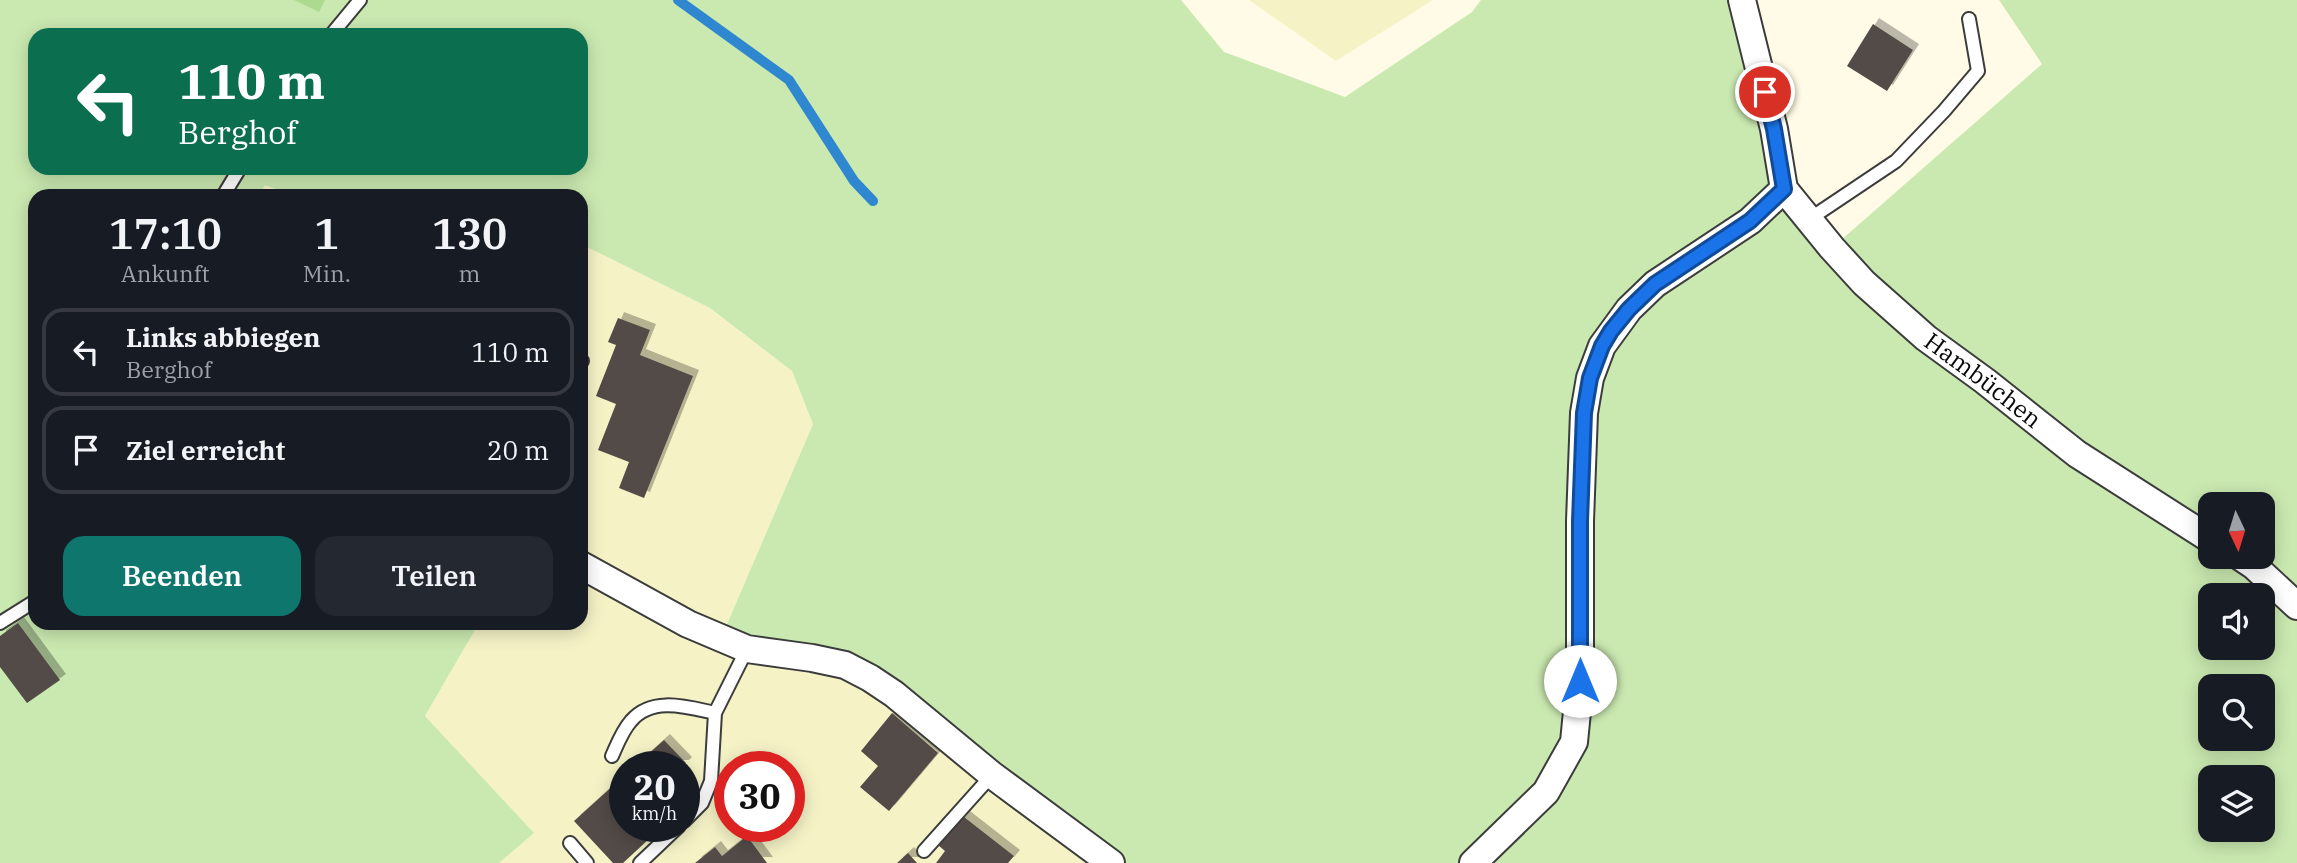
<!DOCTYPE html>
<html lang="de">
<meta charset="utf-8">
<style>
:root{--surface:#171b24;--page:#242831;--text:#f1f3f6;--muted:#9ea1a6;--line:#363941;--accent:#0f766e}
body{margin:0;font-family:"IBM Plex Serif",serif;background:var(--page);color:var(--text);height:100vh;display:flex;flex-direction:column;font-size:26px;white-space:nowrap}
*{box-sizing:border-box;margin:0}
p{font-size:23px;color:var(--muted)}
.icon{flex:none;width:38px;height:38px;fill:none;stroke:currentColor;stroke-width:2;stroke-linecap:round;stroke-linejoin:round}
.map{position:relative;flex:1;overflow:hidden}
.panel{position:absolute;left:28px;top:189px;width:560px;height:441px;display:flex;flex-direction:column;background:var(--surface);border-radius:21px;box-shadow:0 4px 18px #0003}
.panel>*{flex:none}
.hud{position:absolute;left:28px;top:28px;width:560px;height:147px;border-radius:21px;box-shadow:0 4px 18px #0003;background:#0b6e4f;color:#fff;overflow:hidden}
.needle{width:46px;rotate:176deg}
.tools{position:absolute;left:2198px;top:492px;display:grid;gap:14px}
.tools a{display:grid;place-items:center;width:77px;height:77px;border-radius:14px;background:var(--surface);box-shadow:0 4px 18px #0003;font-size:35px}
.speed{position:absolute;left:609px;top:751px;display:flex;gap:14px;font-size:35px;font-weight:700;text-align:center}
.speed>*{display:grid;place-content:center;width:91px;height:91px;border-radius:50%;background:var(--surface);box-shadow:0 4px 18px #0003;line-height:1}
.speed small{font-size:18px;font-weight:400}
.speed .limit{border:10px solid #d22;background:#fff;color:#111}
.pin{position:absolute;display:grid;place-items:center;width:60px;height:60px;color:#fff;margin:-30px;border:4px solid #fff;border-radius:50%;box-shadow:0 2px 7px #0007}
.me{position:absolute;width:77px;margin:-38px;rotate:0deg;stroke-linejoin:round;filter:drop-shadow(0 0 5px #0008)}
.turn{display:flex;align-items:center;gap:24px;height:147px;padding:0 35px;font-size:32px}
.turn .icon{width:91px;height:91px;stroke-width:2.5}
.turn b{display:block;font-size:49px;line-height:60px}
.eta{display:flex;justify-content:space-evenly;align-items:center;height:119px;text-align:center}
.eta b{font-size:42px;font-weight:600;line-height:49px}
.action{display:flex;gap:14px;margin-top:auto;padding:14px 35px}
.action a{flex:1;height:80px;border-radius:21px;background:var(--accent);color:#fff;font-size:28px;font-weight:600;line-height:80px;text-align:center}
.action a+a{background:var(--page);color:var(--text)}
ul{padding:0;list-style:none}
li{display:flex;align-items:center;gap:21px;height:88px;margin:0 14px 10px;padding:0 21px;border:4px solid var(--line);border-radius:21px}
li div{flex:1}
li b{display:block;font-size:26px}
li em{font-style:normal}
.map>svg:first-child{display:block}
.farmland{fill:#f5f3c6;fill-rule:evenodd}
.green{fill:#cae9b0;fill-rule:evenodd}
.forest{fill:#acda8f}
.lines{fill:none;stroke-linecap:round;stroke-linejoin:round}
.stream{stroke:#2f87d0;stroke-width:10}
.building{fill:#524b46;filter:url(#shadow)}
.service-casing{stroke:#3c3c3c;stroke-width:16}
.minor-casing{stroke:#3c3c3c;stroke-width:30}
.service{stroke:#fff;stroke-width:12}
.minor{stroke:#fff;stroke-width:26}
.route-casing{stroke:#114b97;stroke-width:18}
.route{stroke:#1a73e8;stroke-width:12}
.labels{text-anchor:middle;stroke-width:7;stroke-linejoin:round;paint-order:stroke}
.street-label{font-size:24px;fill:#090909;stroke:#fff}
</style>
<div class="map">
<svg width="2297" height="863" viewBox="0 0 2297 863">
<defs>
<filter id="shadow"><feDropShadow dx="6" dy="-6" stdDeviation="0" flood-color="#0004"/></filter>
</defs>
<rect width="100%" height="100%" fill="#fffbe6"/>
<path class="farmland" d="M 1249,0 L 1433,0 L 1336,61 Z
M 265,185 L 294,196 L 259,196 Z
M 581,244 L 710,308 L 792,371 L 813,424 L 721,638 L 845,665 L 1107,863 L 499,863 L 533,833 L 425,716 L 479,623 L 581,623 ZM 625,766 L 684,766 L 684,826 L 625,826 ZM 730,766 L 789,766 L 789,826 L 730,826 Z"/>
<path class="green" d="M 0,0 L 1181,0 L 1224,52 L 1345,97 L 1472,12 L 1481,0 L 1731,0 L 1770,150 L 1832,248 L 2042,64 L 1999,0 L 2297,0 L 2297,863 L 1107,863 L 894,694 L 721,638 L 813,424 L 792,371 L 710,308 L 581,244 L 581,196 L 294,196 L 265,185 L 259,196 L 35,196 L 35,623 L 479,623 L 425,716 L 534,833 L 499,863 L 0,863 ZM 35,35 L 581,35 L 581,168 L 35,168 ZM 2210,504 L 2263,504 L 2263,556 L 2210,556 ZM 2210,595 L 2263,595 L 2263,648 L 2210,648 ZM 2210,686 L 2263,686 L 2263,738 L 2210,738 ZM 2210,777 L 2263,777 L 2263,830 L 2210,830 Z"/>
<path class="forest" d="M 294,0 L 325,0 L 319,12 Z"/>
<g class="lines">
<path class="stream" d="M 678,0 L 789,80 L 854,181 L 873,201"/>
</g>
<path class="building" d="M 1873,24 L 1913,50 L 1887,91 L 1847,66 Z
M 618,318 L 650,330 L 640,355 L 693,376 L 644,498 L 619,488 L 629,462 L 598,450 L 616,404 L 596,396 L 616,345 L 608,342 Z
M 18,623 L 60,680 L 27,703 L 0,667 L 0,636 Z
M 892,713 L 938,753 L 889,811 L 860,787 L 878,766 L 861,751 Z
M 664,740 L 686,763 L 683,766 L 635,766 Z
M 625,775 L 625,826 L 663,826 L 623,863 L 613,863 L 574,821 Z
M 964,817 L 1014,856 L 1008,863 L 936,863 L 945,851 L 938,845 Z
M 747,836 L 767,863 L 695,863 L 715,847 L 722,856 Z
M 908,853 L 917,863 L 897,863 Z"/>
<g class="lines">
<defs>
<path id="service" d="M 331,35 L 360,0
M 223,196 L 240,168
M 1808,220 L 1896,161 L 1944,111 L 1978,71 L 1969,19
M 581,361 L 582,361
M 0,623 L 35,601
M 612,756 C 617,745 622,731 631,721 C 652,696 687,707 715,713
M 684,821 L 702,803 L 711,781 L 715,713 L 747,649
M 570,843 L 587,863
M 924,851 L 992,775
M 640,863 L 679,826"/>
<g id="minor">
<path id="s1" d="M 1742,0 L 1774,129 L 1784,189 L 1832,248 L 1864,283 L 1926,338 L 1985,381 L 2077,454 L 2210,539"/>
<path d="M 2239,556 L 2254,566 L 2297,606"/>
<path d="M 581,565 L 688,624 L 747,649 L 812,658 L 845,665 L 870,678 L 894,694 L 992,775 L 1111,863"/>
<path d="M 1473,863 L 1546,792 L 1574,742 L 1580,681 L 1580,521 L 1584,413 L 1590,378 L 1602,346 L 1629,309 L 1655,284 L 1750,221 L 1784,189"/>
</g>
</defs>
<use href="#service" class="service-casing"/>
<use href="#minor" class="minor-casing"/>
<use href="#service" class="service"/>
<use href="#minor" class="minor"/>
</g>
<g class="lines">
<defs>
<path id="route" d="M 1580,681 L 1580,521 L 1584,413 L 1590,378 L 1602,346 L 1611,331 L 1629,309 L 1655,284 L 1750,221 L 1784,189 L 1774,129 L 1765,92"/>
</defs>
<use href="#route" class="route-casing"/>
<use href="#route" class="route"/>
</g>
<g class="labels">
<g class="street-label">
<text dy="8" stroke="none"><textPath href="#s1" startOffset="471">Hambüchen</textPath></text>
</g>
</g>
</svg>
<div class="tools">
<a><svg class="needle" viewBox="-14 -14 28 28"><path d="M0-13l5 13h-10z" fill="#e53935"/><path d="M0 13l5-13h-10z" fill="#9ea1a6"/></svg></a>
<a><svg class="icon" aria-label="sound" viewBox="0 0 24 24"><path d="M4 9h4l5-4v14l-5-4H4zM17 9q2 3 0 6"/></svg></a>
<a><svg class="icon" aria-label="search" viewBox="0 0 24 24"><circle cx="10" cy="10" r="6"/><path d="M15 15l6 6"/></svg></a>
<a><svg class="icon" aria-label="layers" viewBox="0 0 24 24"><path d="M12 4l9 5-9 5-9-5zM3 14l9 5 9-5"/></svg></a>
</div>
<div class="speed"><div>20<small>km/h</small></div><div class="limit">30</div></div>
<div class="pin" style="left:1765px;top:92px;background:#d93025"><svg class="icon" aria-label="arrive" viewBox="0 0 24 24"><path d="M6 21V4h12l-3 4 3 4H6"/></svg></div>
<svg class="me" style="left:1580px;top:681px" viewBox="-20 -20 40 40"><circle r="19" fill="#fff"/><path d="M0-13L10 11 0 6-10 11z" fill="#1a73e8"/></svg>
<div class="hud">
<div class="turn"><svg class="icon" aria-label="left" viewBox="0 0 24 24"><path d="M17 20v-9H6M10 6l-5 5 5 5"/></svg><div><b>110 m</b>Berghof</div></div>
</div>
<section class="panel">
<div class="eta">
<div><b>17:10</b><p>Ankunft</p></div>
<div><b>1</b><p>Min.</p></div>
<div><b>130</b><p>m</p></div>
</div>
<ul>
<li><svg class="icon" aria-label="left" viewBox="0 0 24 24"><path d="M17 20v-9H6M10 6l-5 5 5 5"/></svg><div><b>Links abbiegen</b><p>Berghof</p></div><em>110 m</em></li>
<li><svg class="icon" aria-label="arrive" viewBox="0 0 24 24"><path d="M6 21V4h12l-3 4 3 4H6"/></svg><div><b>Ziel erreicht</b></div><em>20 m</em></li>
</ul>
<div class="action"><a>Beenden</a><a>Teilen</a></div>
</section>
</div>
